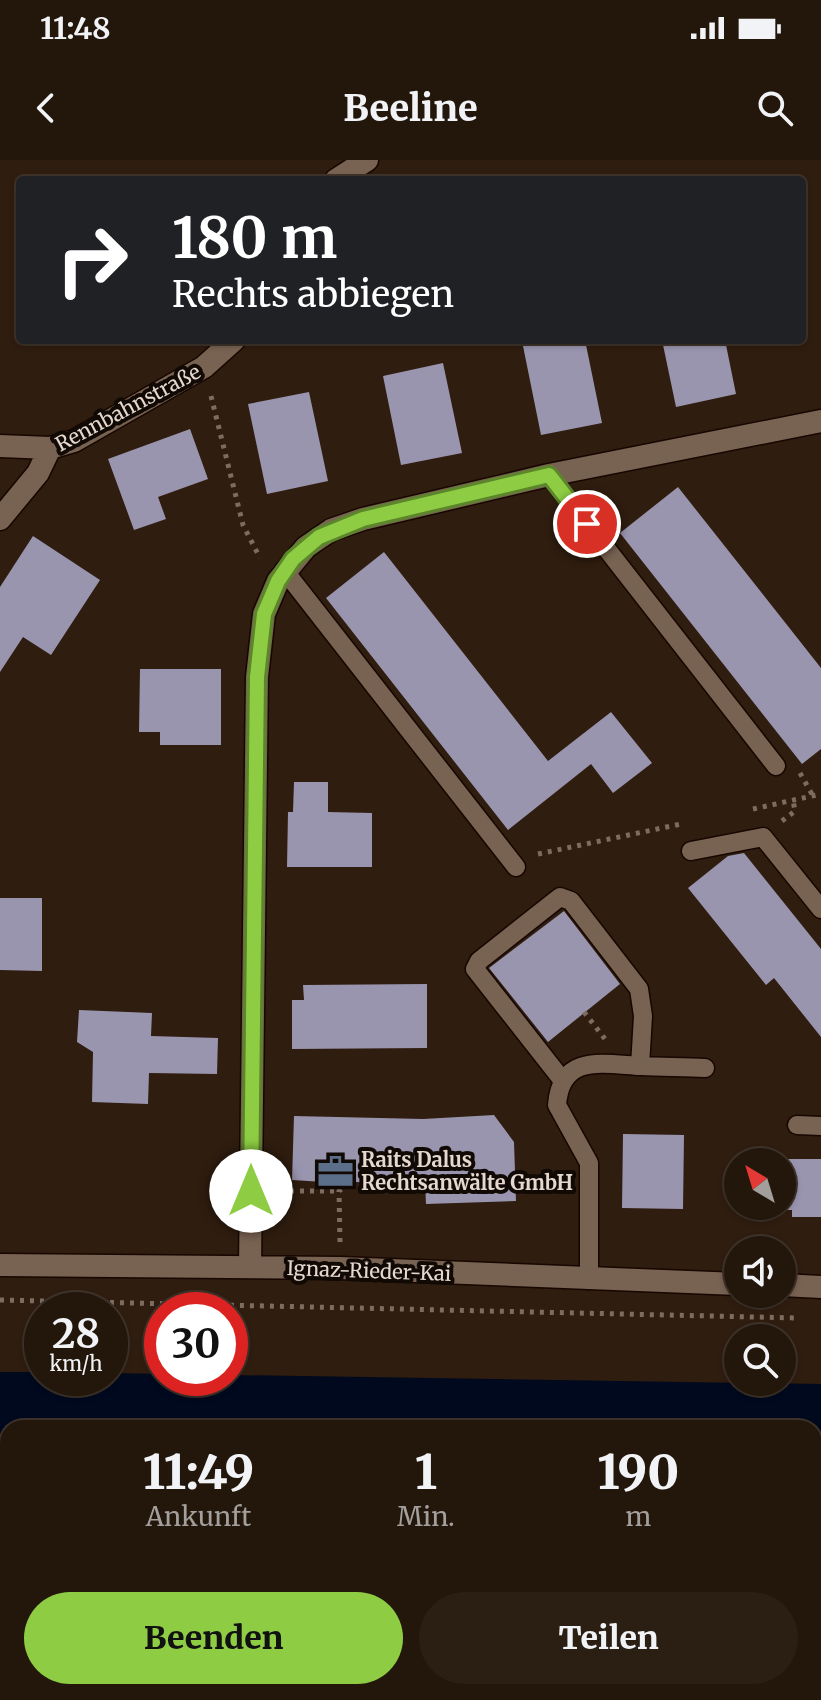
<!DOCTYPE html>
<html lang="de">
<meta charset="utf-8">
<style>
:root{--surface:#23160b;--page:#2b1f14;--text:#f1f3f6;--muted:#a39f9d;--line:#40352c;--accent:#8ecd43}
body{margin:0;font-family:Merriweather,serif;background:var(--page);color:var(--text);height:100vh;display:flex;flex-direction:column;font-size:30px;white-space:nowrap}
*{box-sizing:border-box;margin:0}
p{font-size:26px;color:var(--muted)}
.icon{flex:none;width:44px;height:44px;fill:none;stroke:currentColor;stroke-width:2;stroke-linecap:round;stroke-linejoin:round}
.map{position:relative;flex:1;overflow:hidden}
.sheet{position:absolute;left:0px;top:1260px;width:822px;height:280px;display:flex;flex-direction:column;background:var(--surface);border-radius:24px 24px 0 0;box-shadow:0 2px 6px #0004,0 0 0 2px var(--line)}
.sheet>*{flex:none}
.top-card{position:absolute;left:16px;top:16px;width:790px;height:168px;border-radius:8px;box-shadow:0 2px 6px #0004,0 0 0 2px var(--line);background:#202124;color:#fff;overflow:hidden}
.needle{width:52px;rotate:322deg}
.fabs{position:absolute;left:724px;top:988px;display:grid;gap:16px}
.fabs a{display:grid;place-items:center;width:72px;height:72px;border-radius:50%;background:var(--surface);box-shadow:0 2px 6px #0004,0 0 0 2px var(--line);font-size:40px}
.speed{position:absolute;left:24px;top:1132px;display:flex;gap:16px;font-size:40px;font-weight:700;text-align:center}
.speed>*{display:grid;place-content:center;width:104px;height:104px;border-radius:50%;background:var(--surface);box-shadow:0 2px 6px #0004,0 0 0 2px var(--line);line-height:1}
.speed small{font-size:20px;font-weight:400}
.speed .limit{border:12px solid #d22;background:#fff;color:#111}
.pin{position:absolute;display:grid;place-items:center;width:68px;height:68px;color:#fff;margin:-34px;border:4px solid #fff;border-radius:50%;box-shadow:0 2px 8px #0007}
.me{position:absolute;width:88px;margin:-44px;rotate:0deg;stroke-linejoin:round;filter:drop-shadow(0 0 6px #0008)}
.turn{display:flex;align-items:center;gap:28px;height:168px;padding:0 24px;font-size:36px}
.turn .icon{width:104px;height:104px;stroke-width:2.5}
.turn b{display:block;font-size:56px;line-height:68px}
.eta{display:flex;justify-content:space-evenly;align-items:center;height:136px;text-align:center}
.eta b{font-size:48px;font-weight:800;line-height:56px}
.primary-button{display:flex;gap:16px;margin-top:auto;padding:16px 24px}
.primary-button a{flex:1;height:92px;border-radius:48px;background:var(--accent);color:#111;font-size:32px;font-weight:800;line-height:92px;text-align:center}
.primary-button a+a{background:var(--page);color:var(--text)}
.status{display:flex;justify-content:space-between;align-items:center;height:56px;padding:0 40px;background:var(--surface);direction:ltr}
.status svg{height:22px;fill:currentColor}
header{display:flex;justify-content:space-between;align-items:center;height:104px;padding:0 24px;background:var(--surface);font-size:36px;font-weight:800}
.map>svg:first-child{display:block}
.water{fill:#00091e;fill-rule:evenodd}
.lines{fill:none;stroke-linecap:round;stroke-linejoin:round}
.ferry{stroke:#8dc4fa;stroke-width:2;stroke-dasharray:10 8;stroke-linecap:butt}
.building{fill:#9a95af}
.service-casing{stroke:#170700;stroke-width:21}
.minor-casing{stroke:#170700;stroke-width:25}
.path{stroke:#7d6d61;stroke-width:5;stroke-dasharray:4 6;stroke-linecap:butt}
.service{stroke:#786252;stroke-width:18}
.minor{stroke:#786252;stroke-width:22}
.route-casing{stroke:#5c852c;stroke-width:20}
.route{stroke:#8ecd43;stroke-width:14}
.labels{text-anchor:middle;stroke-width:8;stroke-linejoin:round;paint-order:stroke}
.street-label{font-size:20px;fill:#e5d8cf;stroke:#110904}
.poi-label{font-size:20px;font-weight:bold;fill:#e5d8cf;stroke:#110904;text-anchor:start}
</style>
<div class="status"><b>11:48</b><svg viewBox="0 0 49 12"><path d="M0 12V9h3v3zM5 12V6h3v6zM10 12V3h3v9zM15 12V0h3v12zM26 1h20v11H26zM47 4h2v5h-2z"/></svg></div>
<header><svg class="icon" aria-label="back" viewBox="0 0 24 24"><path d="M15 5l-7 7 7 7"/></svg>Beeline<svg class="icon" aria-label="search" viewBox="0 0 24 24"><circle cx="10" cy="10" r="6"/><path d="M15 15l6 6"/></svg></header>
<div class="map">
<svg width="821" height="1540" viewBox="0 0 821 1540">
<rect width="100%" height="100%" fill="#2f1d0f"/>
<path class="water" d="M 0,1212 L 42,1212 L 42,1218 L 110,1218 L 110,1213 L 162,1214 L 162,1218 L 230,1218 L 230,1215 L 821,1224 L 821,1540 L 0,1540 ZM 8,1268 L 814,1268 L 814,1532 L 8,1532 Z"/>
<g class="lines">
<path class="ferry" d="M 0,1460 L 8,1461
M 814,1483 L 821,1483"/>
</g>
<path class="building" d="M 552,180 L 585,180 L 602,263 L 541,275 L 523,186 Z
M 662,180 L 725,180 L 736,234 L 676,247 Z
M 443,203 L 462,293 L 401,305 L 383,216 Z
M 309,232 L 328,321 L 267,334 L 248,244 Z
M 190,269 L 208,319 L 158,337 L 166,359 L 134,370 L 108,299 Z
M 678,327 L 821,508 L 821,589 L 802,604 L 620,373 Z
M 33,376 L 100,420 L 51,495 L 23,477 L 0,512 L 0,427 Z
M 384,392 L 548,601 L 611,552 L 652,603 L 613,633 L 591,604 L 508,670 L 326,438 Z
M 140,509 L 221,509 L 221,585 L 160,585 L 160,572 L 139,572 Z
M 294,622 L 328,622 L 328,652 L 372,653 L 372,707 L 287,707 L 288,652 L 293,652 Z
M 744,693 L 821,789 L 821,877 L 774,818 L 766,825 L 688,728 L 728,696 Z
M 0,738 L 42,738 L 42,811 L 0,810 Z
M 564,751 L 620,824 L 548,882 L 489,808 Z
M 427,824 L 427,888 L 292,889 L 292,840 L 304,840 L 303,825 Z
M 79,850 L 152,853 L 151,876 L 218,878 L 217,914 L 149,913 L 148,944 L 92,942 L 93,892 L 77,882 Z
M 494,955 L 514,982 L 516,1041 L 426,1044 L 425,1023 L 354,1022 L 339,1030 L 324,1022 L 292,1020 L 294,956 L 423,959 Z
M 623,974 L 684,975 L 683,1049 L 622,1048 Z
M 784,999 L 821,999 L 821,1057 L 792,1057 L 792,1050 L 782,1050 Z"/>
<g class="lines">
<defs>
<path id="service" d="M 549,315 L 776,606
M 284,410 L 516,707
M 691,691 L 763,677 L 821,749
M 563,921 L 475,809 L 479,801 L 560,737 L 571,741 L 639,829 L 643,856 L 640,906
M 797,965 L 821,966
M 589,1120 L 589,1003 L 557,945 C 561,893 603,904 641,906 C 662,907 684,907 705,908"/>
<path id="minor" d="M 336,20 L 367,0
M 0,286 L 50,288 L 74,281 L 204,207 L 234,180
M 0,359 L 38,313 L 50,288
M 0,1105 L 340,1108 L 738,1124
M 250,1107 L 257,517 L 264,454 L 278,421 L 306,387 L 331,370 L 363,359 L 549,315 L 821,261
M 782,1125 L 821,1127"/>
</defs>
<use href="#service" class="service-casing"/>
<use href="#minor" class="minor-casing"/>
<path class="path" d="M 211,236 L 243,365 L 260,398
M 800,613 L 813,636
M 753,649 L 821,634
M 782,661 L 795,651 L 793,640
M 538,694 L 681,664
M 584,852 L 605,879
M 280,1031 L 339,1031
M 340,1082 L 339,1031 L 343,1028
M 0,1140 L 799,1158"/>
<use href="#service" class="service"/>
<use href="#minor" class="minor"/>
</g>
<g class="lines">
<defs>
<path id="route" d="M 251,1031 L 257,517 L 264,454 L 278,421 L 293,399 L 319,377 L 363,359 L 549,315 L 587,364"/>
</defs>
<use href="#route" class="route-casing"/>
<use href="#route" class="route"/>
</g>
<defs>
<symbol id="office-bare" viewBox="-9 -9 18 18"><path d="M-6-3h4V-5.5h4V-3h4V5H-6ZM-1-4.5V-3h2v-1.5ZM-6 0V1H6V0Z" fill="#5c6f8a" stroke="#110904" stroke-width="2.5" paint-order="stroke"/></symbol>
</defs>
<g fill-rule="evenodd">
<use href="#office-bare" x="310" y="986" width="51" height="51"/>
</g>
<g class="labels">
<g class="street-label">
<text transform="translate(128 248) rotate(-28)" y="7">Rennbahnstraße</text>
<text transform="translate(369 1111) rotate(2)" y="7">Ignaz-Rieder-Kai</text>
</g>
<g class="poi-label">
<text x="361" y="1007">Raits Dalus<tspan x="361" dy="23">Rechtsanwälte GmbH</tspan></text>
</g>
</g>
</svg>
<div class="fabs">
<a><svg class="needle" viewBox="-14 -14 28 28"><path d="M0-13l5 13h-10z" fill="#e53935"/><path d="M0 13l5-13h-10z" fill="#a39f9d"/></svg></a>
<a><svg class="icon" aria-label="sound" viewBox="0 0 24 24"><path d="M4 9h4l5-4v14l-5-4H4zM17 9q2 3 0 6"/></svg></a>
<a><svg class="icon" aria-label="search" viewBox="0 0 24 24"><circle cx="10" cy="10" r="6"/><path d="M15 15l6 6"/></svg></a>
</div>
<div class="speed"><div>28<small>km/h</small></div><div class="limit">30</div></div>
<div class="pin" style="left:587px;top:364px;background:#d93025"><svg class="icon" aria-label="arrive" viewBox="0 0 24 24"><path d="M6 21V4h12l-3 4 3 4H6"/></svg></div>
<svg class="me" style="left:251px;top:1031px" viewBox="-20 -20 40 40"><circle r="19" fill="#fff"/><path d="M0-13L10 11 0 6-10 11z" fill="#8ecd43"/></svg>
<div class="top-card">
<div class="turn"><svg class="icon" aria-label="right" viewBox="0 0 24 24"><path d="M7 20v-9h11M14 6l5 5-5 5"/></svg><div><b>180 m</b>Rechts abbiegen</div></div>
</div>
<section class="sheet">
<div class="eta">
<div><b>11:49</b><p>Ankunft</p></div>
<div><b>1</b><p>Min.</p></div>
<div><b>190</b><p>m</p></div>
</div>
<div class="primary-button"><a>Beenden</a><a>Teilen</a></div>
</section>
</div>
